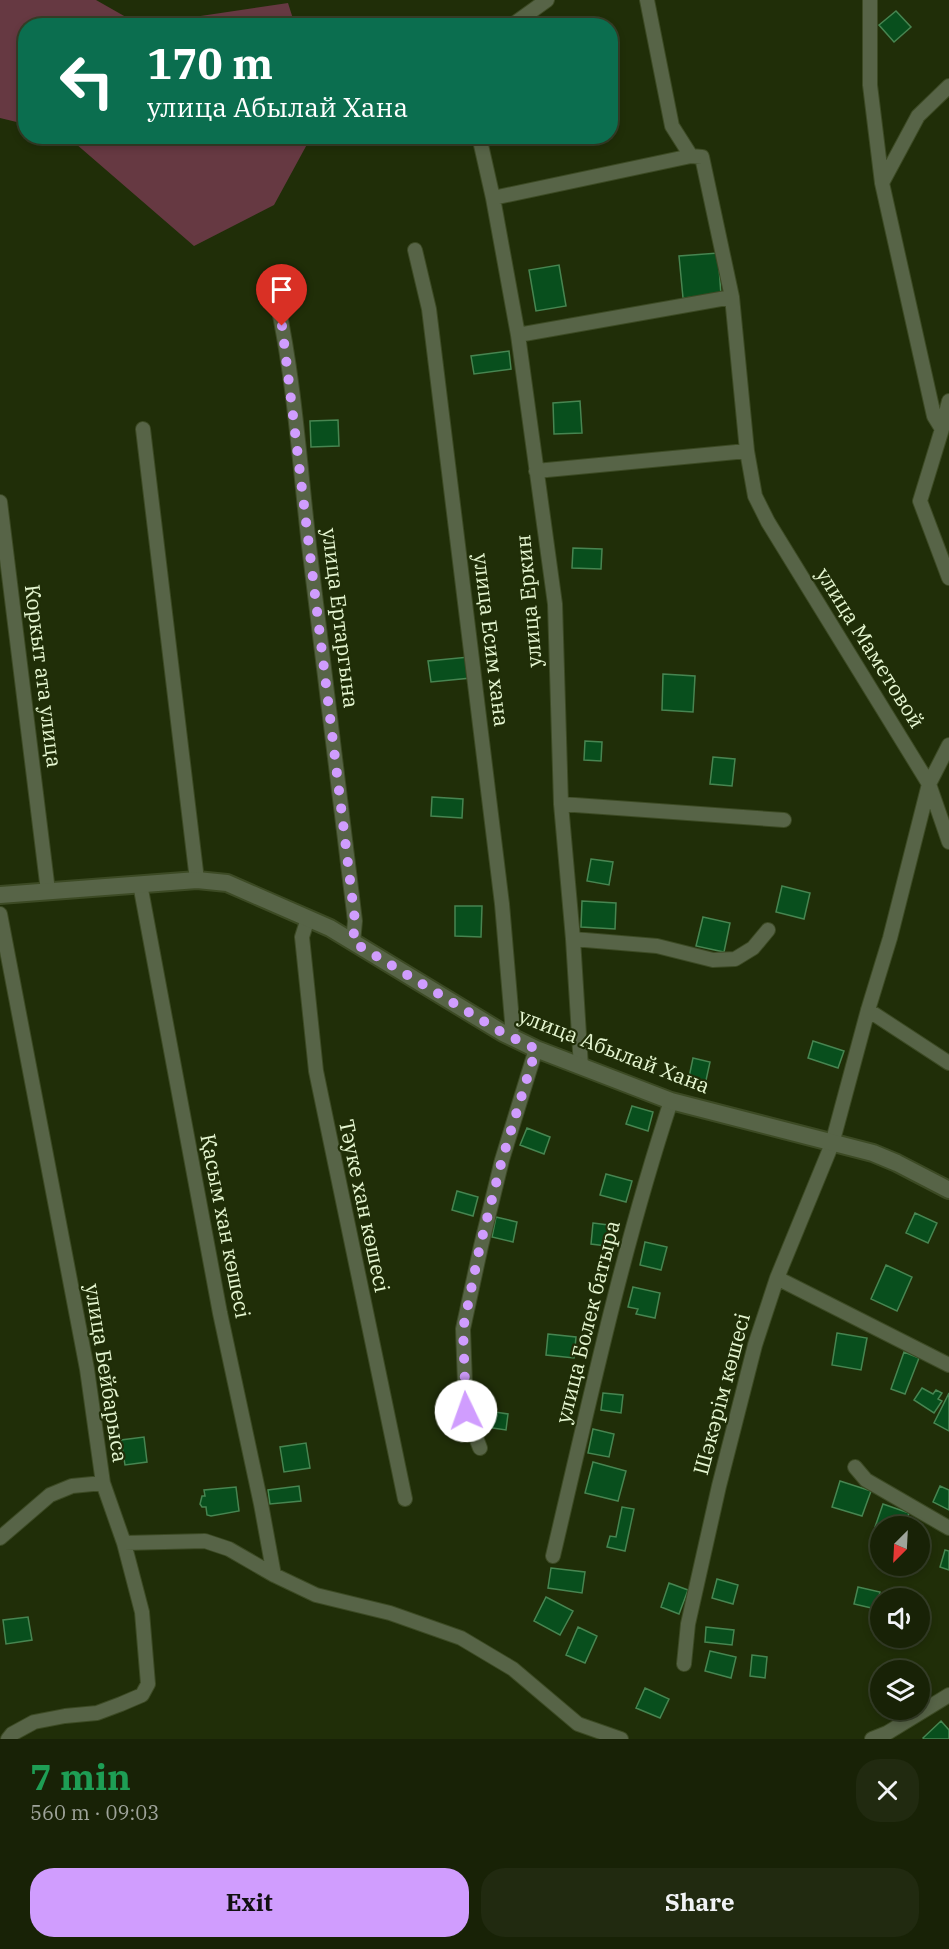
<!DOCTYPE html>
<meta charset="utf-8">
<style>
:root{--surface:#182206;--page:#212a10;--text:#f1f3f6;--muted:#9fa49b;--line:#363f28;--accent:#d09dfe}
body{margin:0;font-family:"IBM Plex Serif",serif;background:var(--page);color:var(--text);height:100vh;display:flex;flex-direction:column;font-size:22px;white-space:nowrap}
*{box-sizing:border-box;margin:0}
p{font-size:20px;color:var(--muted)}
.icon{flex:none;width:33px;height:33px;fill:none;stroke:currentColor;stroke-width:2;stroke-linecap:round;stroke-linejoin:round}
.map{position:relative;height:1739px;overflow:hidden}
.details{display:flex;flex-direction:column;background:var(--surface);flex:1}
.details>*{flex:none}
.banner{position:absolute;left:18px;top:18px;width:600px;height:126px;border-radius:24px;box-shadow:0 3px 9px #0003,0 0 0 2px var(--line);background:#0b6e4f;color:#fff;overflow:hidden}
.needle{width:39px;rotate:204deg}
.controls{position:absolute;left:870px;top:1516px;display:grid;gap:12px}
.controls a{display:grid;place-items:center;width:60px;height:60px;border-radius:50%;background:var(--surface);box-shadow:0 3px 9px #0003,0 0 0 2px var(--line);font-size:30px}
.pin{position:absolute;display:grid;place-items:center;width:51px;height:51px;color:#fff;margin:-62px -26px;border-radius:50% 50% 50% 0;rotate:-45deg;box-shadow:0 0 6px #0007}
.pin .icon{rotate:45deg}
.me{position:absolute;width:66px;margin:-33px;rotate:357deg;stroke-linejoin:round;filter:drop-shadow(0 0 4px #0008)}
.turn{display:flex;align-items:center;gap:21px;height:126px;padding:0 30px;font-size:27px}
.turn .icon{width:78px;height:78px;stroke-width:2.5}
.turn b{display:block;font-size:42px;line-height:51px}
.round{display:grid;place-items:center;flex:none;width:63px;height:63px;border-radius:24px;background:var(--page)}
.headline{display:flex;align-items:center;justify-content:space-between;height:102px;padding:0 30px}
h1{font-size:36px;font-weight:700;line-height:45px;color:#1e9e55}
.button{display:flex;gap:12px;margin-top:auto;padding:12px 30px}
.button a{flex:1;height:69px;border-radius:24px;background:var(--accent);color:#111;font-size:24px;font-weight:700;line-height:69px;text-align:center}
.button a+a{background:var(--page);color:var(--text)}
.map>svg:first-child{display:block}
.green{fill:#663942}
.building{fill:#084f1d;stroke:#478551;stroke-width:1.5}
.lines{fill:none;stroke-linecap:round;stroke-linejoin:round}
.minor-casing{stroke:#3c4a24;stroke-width:16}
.tertiary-casing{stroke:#3c4a24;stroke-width:20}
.minor{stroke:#576447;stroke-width:14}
.tertiary{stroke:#576447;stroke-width:16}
.route{stroke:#d09dfe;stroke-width:10;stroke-dasharray:0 18}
.labels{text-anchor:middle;stroke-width:4.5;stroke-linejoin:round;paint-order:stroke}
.street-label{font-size:21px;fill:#e5f6d1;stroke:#202e08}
</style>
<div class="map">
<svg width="949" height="1739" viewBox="0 0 949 1739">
<rect width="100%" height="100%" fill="#202e08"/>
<path class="green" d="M 0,0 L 96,0 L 140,25 L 288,3 L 295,25 L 26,26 L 25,124 L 0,118 Z
M 68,137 L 311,137 L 274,205 L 194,246 Z"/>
<path class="building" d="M 896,11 L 911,27 L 894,42 L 879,25 Z
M 718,253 L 721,295 L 683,298 L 679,256 Z
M 559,265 L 566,306 L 536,311 L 529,270 Z
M 509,351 L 511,369 L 474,374 L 471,356 Z
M 580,401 L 582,433 L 554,434 L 553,403 Z
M 338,420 L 339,446 L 311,447 L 310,421 Z
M 573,548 L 602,549 L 601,569 L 572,568 Z
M 469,657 L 471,678 L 431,682 L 428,661 Z
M 663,674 L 695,676 L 693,712 L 662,710 Z
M 585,741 L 602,742 L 601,761 L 584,760 Z
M 713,757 L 735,759 L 732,786 L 710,784 Z
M 432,797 L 463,799 L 462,818 L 431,816 Z
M 591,859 L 613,862 L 609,885 L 587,881 Z
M 782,886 L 810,893 L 804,919 L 776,912 Z
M 582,901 L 616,903 L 615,929 L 581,927 Z
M 455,906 L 482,906 L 481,937 L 455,936 Z
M 703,917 L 730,923 L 724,952 L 696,946 Z
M 813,1041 L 844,1051 L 838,1068 L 808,1058 Z
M 693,1058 L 710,1062 L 705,1085 L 688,1082 Z
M 632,1106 L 653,1112 L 648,1131 L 626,1124 Z
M 527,1128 L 550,1137 L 544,1154 L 520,1145 Z
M 606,1174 L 632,1181 L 626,1202 L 600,1195 Z
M 457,1191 L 478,1197 L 473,1216 L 452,1210 Z
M 915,1213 L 937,1223 L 928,1243 L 906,1233 Z
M 496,1217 L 517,1222 L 513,1242 L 492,1237 Z
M 593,1223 L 616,1226 L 614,1247 L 591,1244 Z
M 645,1242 L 667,1247 L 661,1270 L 640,1265 Z
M 886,1265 L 912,1277 L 897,1311 L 871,1299 Z
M 633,1287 L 660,1293 L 655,1318 L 636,1314 L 638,1309 L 628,1307 Z
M 837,1333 L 867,1338 L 861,1370 L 832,1365 Z
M 548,1334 L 576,1337 L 574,1358 L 546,1355 Z
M 904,1352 L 919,1358 L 905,1394 L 891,1389 Z
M 922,1388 L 933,1394 L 936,1390 L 942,1393 L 938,1399 L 942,1401 L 934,1413 L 914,1400 Z
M 603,1393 L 623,1395 L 621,1413 L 601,1410 Z
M 949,1393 L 949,1431 L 934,1423 Z
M 488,1411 L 508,1414 L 506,1430 L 486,1427 Z
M 593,1429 L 614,1434 L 609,1457 L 588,1453 Z
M 144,1437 L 147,1462 L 125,1465 L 121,1440 Z
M 306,1443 L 310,1468 L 284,1472 L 280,1447 Z
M 593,1462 L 626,1471 L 618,1501 L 585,1493 Z
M 840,1481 L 871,1491 L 862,1516 L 832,1507 Z
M 299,1486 L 301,1501 L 270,1504 L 268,1490 Z
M 940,1486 L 949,1490 L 949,1510 L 933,1502 Z
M 236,1487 L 239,1511 L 211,1516 L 207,1515 L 206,1507 L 202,1507 L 200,1504 L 202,1496 L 205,1496 L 204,1490 Z
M 883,1504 L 909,1513 L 904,1527 L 880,1527 L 880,1529 L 875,1527 Z
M 622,1507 L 634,1509 L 625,1551 L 607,1547 L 610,1536 L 616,1537 Z
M 945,1550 L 949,1551 L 949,1570 L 940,1567 Z
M 551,1568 L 585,1572 L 582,1593 L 548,1588 Z
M 717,1579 L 738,1585 L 733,1604 L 712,1598 Z
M 669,1583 L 688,1590 L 679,1614 L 661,1607 Z
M 858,1587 L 880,1592 L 876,1609 L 854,1604 Z
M 546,1597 L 573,1611 L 560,1635 L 534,1621 Z
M 28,1617 L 32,1640 L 6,1644 L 3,1620 Z
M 578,1627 L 597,1636 L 585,1663 L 566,1655 Z
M 706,1627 L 734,1630 L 732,1645 L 705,1642 Z
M 710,1651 L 736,1657 L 731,1678 L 705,1671 Z
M 752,1655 L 767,1657 L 765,1678 L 750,1676 Z
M 645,1688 L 669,1699 L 660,1718 L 636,1708 Z
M 941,1721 L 949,1730 L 949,1739 L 924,1739 L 923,1738 Z"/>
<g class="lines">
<defs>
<path id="minor" d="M 870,0 L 870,85 L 882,183 L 934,416 L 942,429 L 920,501 L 949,578
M 511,26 L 547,0
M 479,136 L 493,198 L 518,335 L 555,604 L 561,804 L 573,939 L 581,1067
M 691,156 L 702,157 L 732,297 L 747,451
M 882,183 L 918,116 L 949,86
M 493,198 L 691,156 L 672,126 L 647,0
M 415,250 L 429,309 L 502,904 L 512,1021 L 511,1037
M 277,301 C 295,383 300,470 310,554 C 324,676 341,798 355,921 L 353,942
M 518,335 L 732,297
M 143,429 L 197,880
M 942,429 L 949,401
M 536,471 L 747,451 L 755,496 L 768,522 L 929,784 L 890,938 L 868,1010 L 832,1144 L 777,1278 L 755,1345 L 719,1486 L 688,1624 L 684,1664
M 0,502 L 48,891
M 949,745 L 929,784 L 949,842
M 561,804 L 784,820
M 140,884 L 220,1313 L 261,1504 L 274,1575
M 0,914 L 87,1369 L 103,1483 L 124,1543 L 142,1612 L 148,1684 L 142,1695 L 121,1704 L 97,1713 L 65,1716 L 34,1722 L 12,1734 L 8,1739
M 308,918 L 302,937 L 316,1071 L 405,1499
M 573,939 L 657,946 L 713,960 L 735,959 L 753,948 L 768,930
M 868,1010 L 949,1063
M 777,1278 L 949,1365
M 480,1448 L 466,1411 L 463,1329 L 481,1246 L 502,1160 L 536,1049
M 855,1467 L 866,1480 L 949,1528
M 0,1538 L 50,1495 L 72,1486 L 103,1483
M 124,1543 L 205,1541 L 229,1549 L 274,1575 L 316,1595 L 390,1613 L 461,1638 L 513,1669 L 578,1724 L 621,1739
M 553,1556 C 589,1403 622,1250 671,1101
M 872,1739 L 887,1733 L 949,1695"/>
<path id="tertiary" d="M 0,895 L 197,880 L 227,883 L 330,928 L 503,1033 L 536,1049 L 671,1101 L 873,1153 L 897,1163 L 949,1190"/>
</defs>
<use href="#minor" class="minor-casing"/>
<use href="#tertiary" class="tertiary-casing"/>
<use href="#minor" class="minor"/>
<use href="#tertiary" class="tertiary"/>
</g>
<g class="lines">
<path class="route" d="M 282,326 L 355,921 L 353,942 L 503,1033 L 536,1049 L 502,1160 L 480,1246 L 463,1329 L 466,1411"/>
</g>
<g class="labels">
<g class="street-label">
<text transform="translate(529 601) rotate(-95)" y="7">улица Еркин</text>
<text transform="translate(340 618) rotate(83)" y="7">улица Ертаргына</text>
<text transform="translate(491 640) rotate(83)" y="7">улица Есим хана</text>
<text transform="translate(870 648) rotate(58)" y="7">улица Маметовой</text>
<text transform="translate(43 676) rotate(83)" y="7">Коркыт ата улица</text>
<text transform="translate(614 1051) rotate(21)" y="7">улица Абылай Хана</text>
<text transform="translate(364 1206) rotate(78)" y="7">Тәуке хан көшесі</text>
<text transform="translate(225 1226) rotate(79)" y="7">Қасым хан көшесі</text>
<text transform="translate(588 1322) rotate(-76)" y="7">улица Болек батыра</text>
<text transform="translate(106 1373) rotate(81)" y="7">улица Бейбарыса</text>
<text transform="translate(722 1394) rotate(-75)" y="7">Шәкәрім көшесі</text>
</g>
</g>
</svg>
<div class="controls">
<a><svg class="needle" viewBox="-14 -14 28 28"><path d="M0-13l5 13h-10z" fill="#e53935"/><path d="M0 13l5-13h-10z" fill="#9fa49b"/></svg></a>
<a><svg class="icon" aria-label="sound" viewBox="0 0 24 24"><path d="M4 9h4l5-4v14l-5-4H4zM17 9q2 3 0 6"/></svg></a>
<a><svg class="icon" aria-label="layers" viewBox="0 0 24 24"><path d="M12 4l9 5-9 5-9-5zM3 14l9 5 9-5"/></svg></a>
</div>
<div class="pin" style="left:282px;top:326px;background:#d93025"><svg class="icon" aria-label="arrive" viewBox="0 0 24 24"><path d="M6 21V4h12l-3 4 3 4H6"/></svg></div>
<svg class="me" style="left:466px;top:1411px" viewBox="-20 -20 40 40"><circle r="19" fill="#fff"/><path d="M0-13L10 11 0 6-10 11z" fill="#d09dfe"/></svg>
<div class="banner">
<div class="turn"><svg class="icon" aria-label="left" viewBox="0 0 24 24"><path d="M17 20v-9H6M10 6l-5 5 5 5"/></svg><div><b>170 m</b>улица Абылай Хана</div></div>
</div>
</div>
<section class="details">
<div class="headline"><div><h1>7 min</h1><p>560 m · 09:03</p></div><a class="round"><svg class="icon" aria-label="close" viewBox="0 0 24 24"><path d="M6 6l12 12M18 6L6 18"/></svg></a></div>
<div class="button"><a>Exit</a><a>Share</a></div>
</section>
